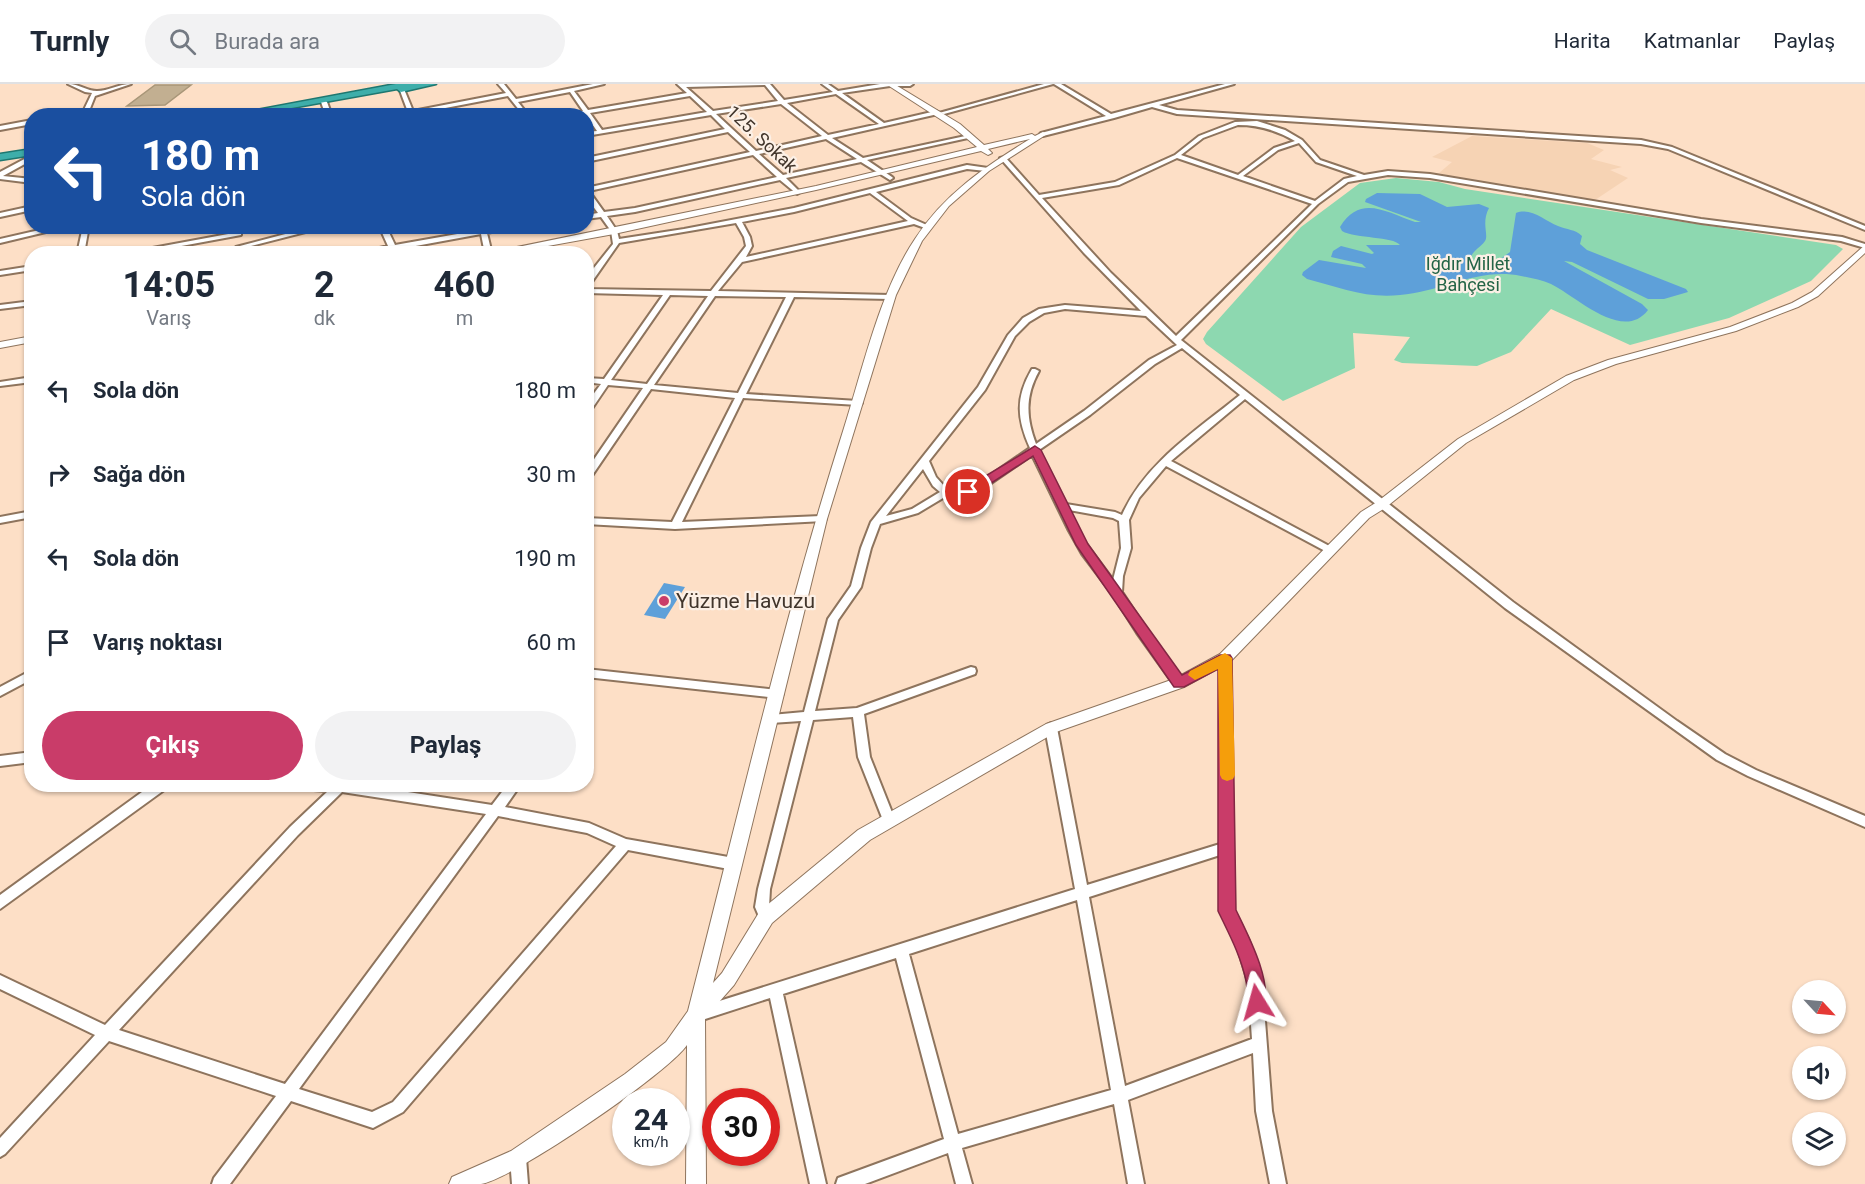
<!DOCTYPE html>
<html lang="tr">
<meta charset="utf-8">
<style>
:root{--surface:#fff;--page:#f2f2f3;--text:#1f2937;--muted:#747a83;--line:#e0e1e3;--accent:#c93c69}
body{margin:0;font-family:Roboto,sans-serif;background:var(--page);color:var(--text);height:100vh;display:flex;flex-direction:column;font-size:22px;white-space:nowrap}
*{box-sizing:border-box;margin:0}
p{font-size:20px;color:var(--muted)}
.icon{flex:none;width:33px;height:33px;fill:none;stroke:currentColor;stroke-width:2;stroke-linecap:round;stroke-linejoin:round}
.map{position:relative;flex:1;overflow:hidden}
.side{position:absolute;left:24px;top:162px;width:570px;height:546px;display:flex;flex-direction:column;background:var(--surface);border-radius:24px;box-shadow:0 2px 4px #0004}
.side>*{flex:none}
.banner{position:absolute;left:24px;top:24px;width:570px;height:126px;border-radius:24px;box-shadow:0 2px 4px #0004;background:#1a4fa0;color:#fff;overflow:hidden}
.needle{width:39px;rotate:116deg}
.controls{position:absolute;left:1792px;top:896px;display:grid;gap:12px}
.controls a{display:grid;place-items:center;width:54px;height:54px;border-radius:50%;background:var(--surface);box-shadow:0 2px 4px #0004;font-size:30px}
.speed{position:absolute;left:612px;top:1004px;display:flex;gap:12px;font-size:30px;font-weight:700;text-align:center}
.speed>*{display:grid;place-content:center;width:78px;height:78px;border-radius:50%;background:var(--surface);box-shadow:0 2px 4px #0004;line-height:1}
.speed small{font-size:15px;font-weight:400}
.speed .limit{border:9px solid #d22;background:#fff;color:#111}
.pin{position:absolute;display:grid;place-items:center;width:51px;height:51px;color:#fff;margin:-26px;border:3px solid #fff;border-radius:50%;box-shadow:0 2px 6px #0007}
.me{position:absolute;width:66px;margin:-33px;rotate:352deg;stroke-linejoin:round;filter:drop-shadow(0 0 4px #0008)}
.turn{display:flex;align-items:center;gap:21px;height:126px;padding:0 18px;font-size:27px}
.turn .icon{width:78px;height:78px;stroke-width:2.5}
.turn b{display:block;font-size:42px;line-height:51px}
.eta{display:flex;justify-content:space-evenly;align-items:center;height:102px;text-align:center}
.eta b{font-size:36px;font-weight:700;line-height:42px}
.primary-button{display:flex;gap:12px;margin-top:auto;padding:12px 18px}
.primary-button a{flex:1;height:69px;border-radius:36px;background:var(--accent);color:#fff;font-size:24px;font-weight:700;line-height:69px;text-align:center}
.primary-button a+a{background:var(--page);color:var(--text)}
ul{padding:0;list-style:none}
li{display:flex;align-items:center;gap:18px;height:84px;padding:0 18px}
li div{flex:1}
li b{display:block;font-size:22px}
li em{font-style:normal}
header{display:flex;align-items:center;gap:36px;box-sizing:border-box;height:84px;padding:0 30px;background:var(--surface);border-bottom:2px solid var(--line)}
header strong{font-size:28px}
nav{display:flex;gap:33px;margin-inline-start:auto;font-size:21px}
.search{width:420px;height:54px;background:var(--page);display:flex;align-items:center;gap:15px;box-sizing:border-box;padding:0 21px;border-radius:33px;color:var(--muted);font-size:22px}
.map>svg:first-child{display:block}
.built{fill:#f6d3b4}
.green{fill:#8dd8b0}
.water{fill:#5ea0d9}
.building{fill:#c2af91;stroke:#a89678;stroke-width:1.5}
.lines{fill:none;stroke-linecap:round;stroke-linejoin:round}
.minor-casing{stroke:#8e745d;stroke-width:4}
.tertiary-casing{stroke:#8e745d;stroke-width:2}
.trunk-casing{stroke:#1f7770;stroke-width:3}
.minor{fill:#fff;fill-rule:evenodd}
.tertiary{fill:#fff;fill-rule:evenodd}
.trunk{fill:#3eaeaa;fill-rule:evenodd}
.route{fill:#c93c69;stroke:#832744;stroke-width:1.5}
.slow{fill:#f59e0b}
.poi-dot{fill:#c93c69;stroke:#fcf0e6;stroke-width:2}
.labels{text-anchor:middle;stroke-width:4.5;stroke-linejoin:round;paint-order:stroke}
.far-street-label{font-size:18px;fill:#41352b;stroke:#fcf0e6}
.far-park-label{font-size:18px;fill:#236446;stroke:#fcf0e6}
.poi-label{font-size:21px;fill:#41352b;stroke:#fcf0e6;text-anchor:start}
</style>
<header>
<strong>Turnly</strong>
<div class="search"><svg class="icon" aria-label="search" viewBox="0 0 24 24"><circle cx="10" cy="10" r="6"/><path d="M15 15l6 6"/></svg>Burada ara</div>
<nav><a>Harita</a><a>Katmanlar</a><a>Paylaş</a></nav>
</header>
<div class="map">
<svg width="1865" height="1100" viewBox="0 0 1865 1100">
<rect width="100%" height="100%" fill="#fddfc6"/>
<path class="built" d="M 1472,52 L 1587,59 L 1604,66 L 1591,75 L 1622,83 L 1610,86 L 1628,94 L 1595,116 L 1466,96 L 1439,89 L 1452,78 L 1432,73 Z"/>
<path class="green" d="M 1396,94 L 1439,98 L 1465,105 L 1836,161 L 1843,165 L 1811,197 L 1729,234 L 1630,261 L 1551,225 L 1511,268 L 1477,282 L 1402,279 L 1394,276 L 1410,253 L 1353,249 L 1355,284 L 1283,317 L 1206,260 L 1203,255 L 1207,248 L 1301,143 L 1360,99 Z"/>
<path class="water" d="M 1377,109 L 1420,110 L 1447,123 L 1479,120 L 1489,124 C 1481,139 1489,151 1485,157 C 1480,164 1473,166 1470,175 L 1475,183 L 1491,182 L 1510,168 L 1516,129 C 1531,123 1545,137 1558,142 C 1567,146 1575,145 1582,152 L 1580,160 L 1587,166 L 1686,205 L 1688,208 L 1664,215 L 1648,215 L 1572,178 L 1564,177 L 1642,220 L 1648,226 C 1623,259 1576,212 1551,200 C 1542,196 1531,194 1521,192 C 1478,183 1442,208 1400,211 C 1367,215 1338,203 1307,195 L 1302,191 L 1303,188 L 1319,176 L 1366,184 L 1362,180 L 1331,173 L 1333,167 L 1341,162 L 1372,170 L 1374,169 L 1366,161 L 1400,161 C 1393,152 1356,155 1342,147 L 1340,143 C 1360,110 1386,128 1415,138 L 1421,138 L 1365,118 L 1366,115 Z
M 664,499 L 685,503 L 665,535 L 644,531 Z"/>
<path class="building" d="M 155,1 L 191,1 L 165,21 L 127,22 Z"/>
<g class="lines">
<defs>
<path id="minor" d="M 68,0 C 79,0 87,7 97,7 C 108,7 119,0 131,0 L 95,12 L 87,32 L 81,32 L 92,9 L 85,8 Z
M 498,0 L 504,0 L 516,15 L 593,0 L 604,0 L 574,7 L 588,26 L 687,9 L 677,0 L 770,0 L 784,16 L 833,8 L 822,0 L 828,0 L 838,7 L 880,0 L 913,0 L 910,2 L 890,2 L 842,9 L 884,39 L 936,27 L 939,29 L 938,30 L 832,54 L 863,74 L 970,51 L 970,53 L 968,54 L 867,76 L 892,93 L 893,94 L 890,96 L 861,78 L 786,94 L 799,107 L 799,109 L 797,110 L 780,96 L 635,128 L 607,132 L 617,147 L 619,155 L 684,145 L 794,124 L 967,81 L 988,84 L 989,85 L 986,87 L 967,85 L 876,108 L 911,134 L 929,142 L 929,144 L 925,144 L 914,140 L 742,178 L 718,207 L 890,211 L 894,213 L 890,215 L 794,213 L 746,310 L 858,317 L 862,319 L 858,321 L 743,314 L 682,438 L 821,432 L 826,435 L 824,437 L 675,445 L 586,440 L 586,434 L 672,438 L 735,314 L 651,305 L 589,396 L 586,397 L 586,387 L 643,304 L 608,301 L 589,329 L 586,329 L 586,320 L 601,300 L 586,298 L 586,294 L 604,295 L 663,211 L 586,209 L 586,205 L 711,207 L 746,162 L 744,153 L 736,139 L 619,159 L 589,202 L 586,202 L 586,194 L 613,160 L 611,147 L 601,133 L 586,135 L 586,131 L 598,129 L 586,113 L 586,104 L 750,68 L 728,48 L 586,78 L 586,74 L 725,45 L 711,31 L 586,52 L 586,48 L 597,47 L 585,30 L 564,32 L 583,27 L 570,8 L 518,18 L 529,32 L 524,32 L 508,12 L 414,30 L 415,32 L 392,32 L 408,28 L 399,4 L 404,5 L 413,27 L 506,9 ZM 765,1 L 778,17 L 713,27 L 686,3 ZM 836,10 L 879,40 L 828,51 L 787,19 ZM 690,12 L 707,28 L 602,46 L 590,29 ZM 781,20 L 822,52 L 756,67 L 716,30 ZM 826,55 L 857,75 L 783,91 L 759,70 ZM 753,71 L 777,93 L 635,124 L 604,128 L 589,107 ZM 870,109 L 908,137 L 746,173 L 752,162 L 750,153 L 742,138 L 794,128 ZM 670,211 L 708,212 L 647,300 L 611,296 ZM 715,212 L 786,213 L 738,309 L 654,301 Z
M 1044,0 L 1053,0 L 944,30 L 939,29 Z
M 1054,0 L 1061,0 L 1111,30 L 1225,0 L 1234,0 L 1159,21 L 1177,26 L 1641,56 L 1672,63 L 1865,142 L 1865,146 L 1668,65 L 1641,60 L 1177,30 L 1152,23 L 1114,34 L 1043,52 L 1040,50 L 1041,49 L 1106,32 Z
M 324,16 L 327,18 L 332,32 L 326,32 L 321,18 Z
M 278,25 L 283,26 L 277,32 L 271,32 Z
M 94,30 L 217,30 L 219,32 L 92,32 Z
M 32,36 L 32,40 L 0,46 L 0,42 Z
M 1257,37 L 1285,46 L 1302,56 L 1320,76 L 1364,91 L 1388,87 L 1430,90 L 1701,135 L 1842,153 L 1865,160 L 1865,164 L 1841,157 L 1701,139 L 1430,94 L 1388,91 L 1348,98 L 1318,120 L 1181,256 L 1513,518 L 1677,637 L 1725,670 L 1756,686 L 1865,732 L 1865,743 L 1748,692 L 1717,676 L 1505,524 L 1245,315 L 1171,377 L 1333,464 L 1335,466 L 1333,468 L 1327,468 L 1166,382 L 1139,414 L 1129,436 L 1131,464 L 1123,492 L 1122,508 L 1145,543 L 1183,596 L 1184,599 L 1183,602 L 1175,602 L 1137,549 L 1113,511 L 1082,470 L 1068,445 L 1032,371 L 978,408 L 964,412 L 948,411 L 918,429 L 880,440 L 871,464 L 861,503 L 838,536 L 815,627 L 857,624 L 971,583 L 975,584 L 976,587 L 975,590 L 864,630 L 870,673 L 895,736 L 893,740 L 889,741 L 885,740 L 883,736 L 858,673 L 853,633 L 813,636 L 770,805 L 769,823 L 773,833 L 771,837 L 766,839 L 761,837 L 755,823 L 758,805 L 801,637 L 771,639 L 767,638 L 765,635 L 767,632 L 771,631 L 804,628 L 828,535 L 851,502 L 861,464 L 871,438 L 978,303 L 1008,251 L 1023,234 L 1039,225 L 1065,221 L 1141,227 L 1084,169 L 1000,74 L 1005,73 L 1039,111 L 1115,98 L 1175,71 L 1199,52 L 1235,38 ZM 1238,41 C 1259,41 1276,46 1295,57 L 1274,64 L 1238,91 L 1181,71 L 1203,54 ZM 1299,59 L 1316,78 L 1357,92 L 1344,95 L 1315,117 L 1243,92 L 1278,66 ZM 1177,74 L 1312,120 L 1176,252 L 1111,189 L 1042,114 L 1119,101 ZM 1065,225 L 1146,232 L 1177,261 L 1149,276 L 1084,327 L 1036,360 C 1026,334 1025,312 1039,287 L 1035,285 L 1032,285 C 1015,314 1017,335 1030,364 L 972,404 L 964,406 L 955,406 L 945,403 L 936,393 L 929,377 L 985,306 L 1015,252 L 1029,238 L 1044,229 ZM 1182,264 L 1240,311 C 1197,346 1145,379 1122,431 L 1115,428 L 1066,420 L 1039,366 L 1090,331 L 1155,280 ZM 923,385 L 933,402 L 940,408 L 912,425 L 886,432 ZM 1069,426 L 1113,434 L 1119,437 L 1121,464 L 1113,496 L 1084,457 Z
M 32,71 L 32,76 L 3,92 L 32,95 L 32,99 L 0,95 L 0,88 Z
M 32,122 L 32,126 L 0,133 L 0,129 Z
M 57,142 L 71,142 L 0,159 L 0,155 Z
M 83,142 L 89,142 L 84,170 L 77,170 Z
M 316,142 L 329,142 L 239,165 L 236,163 Z
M 379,142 L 386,142 L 395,161 L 480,146 L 479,142 L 485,142 L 486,145 L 502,142 L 519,142 L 487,149 L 492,170 L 485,170 L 481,150 L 372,170 L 354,170 L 388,162 Z
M 239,148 L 241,149 L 241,151 L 138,170 L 120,170 Z
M 32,182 L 32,186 L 0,191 L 0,187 Z
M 32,217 L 32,221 L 0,225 L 0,221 Z
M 32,293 L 32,298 L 0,302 L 0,298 Z
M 32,427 L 32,433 L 0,439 L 0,433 Z
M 1225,570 L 1229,571 L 1230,574 L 1234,827 L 1249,857 L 1262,898 L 1272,1027 L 1286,1100 L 1270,1100 L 1256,1027 L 1253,969 L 1128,1016 L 1144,1100 L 1128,1100 L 1114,1020 L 962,1064 L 972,1100 L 956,1100 L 948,1069 L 865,1100 L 836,1100 L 838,1094 L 944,1055 L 896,874 L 783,910 L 826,1100 L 810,1100 L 770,914 L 699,937 L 694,935 L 692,930 L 694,925 L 1075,805 L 1045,644 L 1047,641 L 1051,639 L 1055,641 L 1057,644 L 1087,801 L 1220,760 L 1220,574 L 1221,571 ZM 1220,771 L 1220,827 L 1236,858 L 1248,898 L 1252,955 L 1125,1002 L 1089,813 ZM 1077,816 L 1111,1006 L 958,1050 L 909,870 Z
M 586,585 L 777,606 L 781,607 L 783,610 L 781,613 L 777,614 L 586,593 Z
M 32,586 L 32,595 L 0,612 L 0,603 Z
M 32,668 L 32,678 L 0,682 L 0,672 Z
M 153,700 L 169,700 L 167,704 L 0,825 L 0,811 Z
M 293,700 L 356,700 L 492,721 L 508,700 L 521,700 L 505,723 L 589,739 L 626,755 L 734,774 L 738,776 L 740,780 L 738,784 L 734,786 L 628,766 L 403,1028 L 373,1044 L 291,1017 L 230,1100 L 212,1100 L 214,1094 L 276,1012 L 109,957 L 5,1070 L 0,1073 L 0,1054 L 95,951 L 0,905 L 0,891 L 105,941 L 290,743 L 328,707 L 299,705 L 295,704 ZM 342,708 L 486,730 L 285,1000 L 119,946 L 298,751 ZM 498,732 L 587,749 L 616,762 L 393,1018 L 372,1028 L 299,1005 Z
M 518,1066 L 523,1069 L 526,1074 L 528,1100 L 512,1100 L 510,1074 L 513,1069 Z"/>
<path id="tertiary" d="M 886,0 L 894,0 L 960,40 L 984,61 L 1032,50 L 1035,52 L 1043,48 L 1047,50 L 989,87 L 949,122 L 922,157 L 896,211 L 827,435 L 713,899 L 722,889 L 760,827 L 858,746 L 1046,640 L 1174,595 L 1220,570 L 1361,428 L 1377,418 L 1458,355 L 1566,292 L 1608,276 L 1730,243 L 1792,219 L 1812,208 L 1865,161 L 1865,169 L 1818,212 L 1798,223 L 1736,247 L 1616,280 L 1574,296 L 1466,359 L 1385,424 L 1369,434 L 1230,578 L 1184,603 L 1056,648 L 870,756 L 772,839 L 734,901 L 705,934 L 706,1100 L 686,1100 L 687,961 C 668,989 515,1094 481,1100 C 471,1100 459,1100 449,1100 L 452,1093 L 511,1067 L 625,990 L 666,958 L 688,927 C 738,733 783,536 844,344 C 863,284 880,207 915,155 C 944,110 986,82 1030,55 L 988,65 L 992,69 L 988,71 L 981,67 L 816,106 L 614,150 L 504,170 L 483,170 L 816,102 L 977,63 L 954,44 Z
M 32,252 L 32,258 L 0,264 L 0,258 Z"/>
<path id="trunk" d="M 396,0 L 436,0 L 401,8 L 397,5 L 247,32 L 224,32 Z
M 32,65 L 32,71 L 0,76 L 0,70 Z"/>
</defs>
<use href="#minor" class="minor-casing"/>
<use href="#tertiary" class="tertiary-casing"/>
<use href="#trunk" class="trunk-casing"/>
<use href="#minor" class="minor"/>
<use href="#tertiary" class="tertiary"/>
<use href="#trunk" class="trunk"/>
</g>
<path class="route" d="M 1035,362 L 1041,366 L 1088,460 L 1182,591 L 1220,571 L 1230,571 L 1232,574 L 1236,826 C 1247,849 1274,899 1263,925 L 1257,927 L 1250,925 C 1246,915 1248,906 1246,897 C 1241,872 1229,850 1218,827 L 1218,585 L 1184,603 L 1174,603 L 1076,461 L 1033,372 L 973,411 L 964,411 L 964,405 Z"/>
<path class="slow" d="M 1225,569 L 1232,574 L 1235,691 L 1233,695 L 1227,697 L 1222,695 L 1220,691 L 1218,585 L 1195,596 L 1188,591 L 1190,587 Z"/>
<circle class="poi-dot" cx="664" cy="517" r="6"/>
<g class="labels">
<g class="far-street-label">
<text transform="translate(762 55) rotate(43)" y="6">125. Sokak</text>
</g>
<g class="far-park-label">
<text x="1468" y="186">Iğdır Millet<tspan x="1468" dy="21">Bahçesi</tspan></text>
</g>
<g class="poi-label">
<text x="676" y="524">Yüzme Havuzu</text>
</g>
</g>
</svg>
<div class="controls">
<a><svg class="needle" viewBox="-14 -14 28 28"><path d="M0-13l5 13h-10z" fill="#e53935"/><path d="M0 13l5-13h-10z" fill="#747a83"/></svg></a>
<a><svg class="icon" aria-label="sound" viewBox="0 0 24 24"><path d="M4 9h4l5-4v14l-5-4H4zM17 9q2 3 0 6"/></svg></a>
<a><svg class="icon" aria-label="layers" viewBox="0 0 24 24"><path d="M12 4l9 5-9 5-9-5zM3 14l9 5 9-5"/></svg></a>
</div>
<div class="speed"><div>24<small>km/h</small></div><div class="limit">30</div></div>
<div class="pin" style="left:968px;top:408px;background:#d93025"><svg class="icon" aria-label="arrive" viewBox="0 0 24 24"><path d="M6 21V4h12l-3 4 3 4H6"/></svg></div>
<svg class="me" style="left:1257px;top:918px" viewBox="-20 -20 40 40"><path d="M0-17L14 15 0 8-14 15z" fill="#c93c69" stroke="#fff" stroke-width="4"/></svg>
<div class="banner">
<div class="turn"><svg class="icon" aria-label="left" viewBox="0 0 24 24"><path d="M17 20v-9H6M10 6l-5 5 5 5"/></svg><div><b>180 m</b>Sola dön</div></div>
</div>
<section class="side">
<div class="eta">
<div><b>14:05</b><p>Varış</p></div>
<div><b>2</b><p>dk</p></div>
<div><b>460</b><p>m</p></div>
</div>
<ul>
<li><svg class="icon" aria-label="left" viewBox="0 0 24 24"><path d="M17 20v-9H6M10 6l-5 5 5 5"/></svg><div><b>Sola dön</b></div><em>180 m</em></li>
<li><svg class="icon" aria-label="right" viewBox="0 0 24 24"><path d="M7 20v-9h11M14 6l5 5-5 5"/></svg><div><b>Sağa dön</b></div><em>30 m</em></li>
<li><svg class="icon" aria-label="left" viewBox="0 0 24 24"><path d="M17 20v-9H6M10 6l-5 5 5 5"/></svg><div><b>Sola dön</b></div><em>190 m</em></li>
<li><svg class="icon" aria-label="arrive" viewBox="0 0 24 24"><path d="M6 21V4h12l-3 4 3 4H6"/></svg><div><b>Varış noktası</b></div><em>60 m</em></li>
</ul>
<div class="primary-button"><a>Çıkış</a><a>Paylaş</a></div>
</section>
</div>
